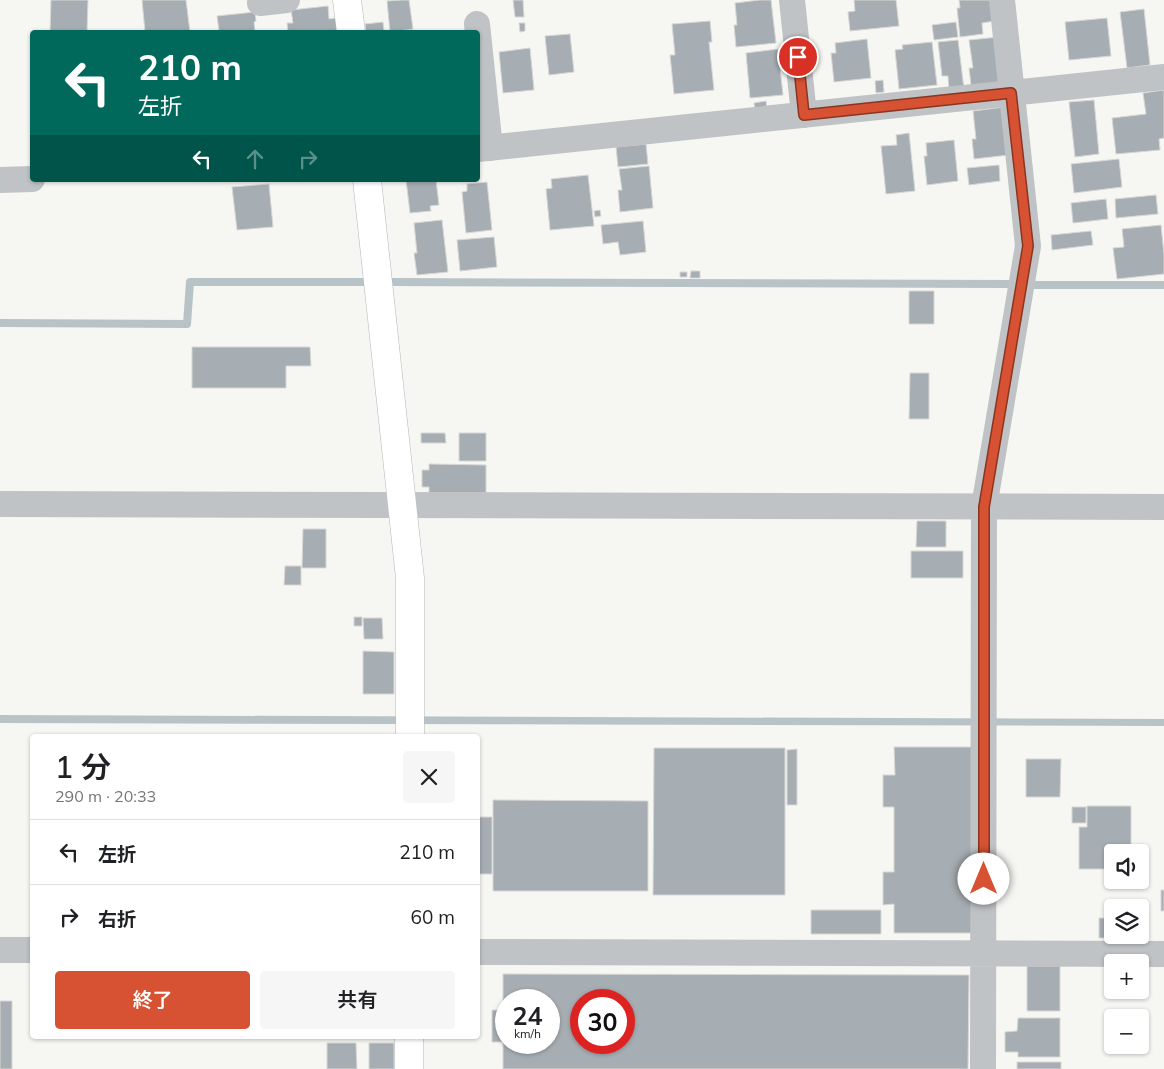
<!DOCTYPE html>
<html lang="ja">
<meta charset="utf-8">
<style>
:root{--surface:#fff;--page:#f6f6f6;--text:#202124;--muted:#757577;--line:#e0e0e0;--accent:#d65232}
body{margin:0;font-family:Mulish,"Noto Sans JP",sans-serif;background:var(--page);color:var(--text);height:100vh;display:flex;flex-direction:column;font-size:19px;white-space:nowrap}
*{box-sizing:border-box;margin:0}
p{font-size:16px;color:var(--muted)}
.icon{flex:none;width:28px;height:28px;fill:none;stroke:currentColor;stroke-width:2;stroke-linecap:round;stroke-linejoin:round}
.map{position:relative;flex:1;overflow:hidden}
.panel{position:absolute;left:30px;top:734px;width:450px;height:305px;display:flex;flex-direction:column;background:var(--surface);border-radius:5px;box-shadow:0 1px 4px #0004}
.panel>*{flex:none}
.guide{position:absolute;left:30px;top:30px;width:450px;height:152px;border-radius:5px;box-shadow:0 1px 4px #0004;background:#00695c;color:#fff;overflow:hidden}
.fabs{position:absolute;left:1104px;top:844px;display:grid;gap:10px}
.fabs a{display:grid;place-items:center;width:45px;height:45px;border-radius:5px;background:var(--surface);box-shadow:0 1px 4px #0004;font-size:25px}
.speed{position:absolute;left:495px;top:989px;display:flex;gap:10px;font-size:25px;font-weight:700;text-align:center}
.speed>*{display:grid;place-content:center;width:65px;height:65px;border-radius:50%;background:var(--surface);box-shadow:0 1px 4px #0004;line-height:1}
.speed small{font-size:12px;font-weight:400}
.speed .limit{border:8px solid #d22;background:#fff;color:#111}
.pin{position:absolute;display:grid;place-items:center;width:42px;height:42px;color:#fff;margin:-21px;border:2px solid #fff;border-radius:50%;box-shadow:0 1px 5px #0007}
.me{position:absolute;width:55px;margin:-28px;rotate:0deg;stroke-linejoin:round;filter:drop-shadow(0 0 4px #0008)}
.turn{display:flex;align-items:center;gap:18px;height:105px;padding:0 25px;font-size:22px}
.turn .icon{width:65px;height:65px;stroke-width:2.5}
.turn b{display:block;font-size:35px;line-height:42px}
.lanes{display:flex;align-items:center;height:48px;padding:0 25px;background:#0003;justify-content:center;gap:25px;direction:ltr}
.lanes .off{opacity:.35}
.round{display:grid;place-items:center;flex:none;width:52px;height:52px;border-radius:5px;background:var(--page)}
.head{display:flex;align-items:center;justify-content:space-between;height:85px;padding:0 25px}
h1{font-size:30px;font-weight:600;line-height:38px}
.button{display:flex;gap:10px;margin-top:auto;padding:10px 25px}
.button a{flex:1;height:58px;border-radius:5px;background:var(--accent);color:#fff;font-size:20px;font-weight:600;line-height:58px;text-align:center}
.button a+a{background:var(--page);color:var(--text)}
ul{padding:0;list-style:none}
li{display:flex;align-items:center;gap:15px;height:65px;padding:0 25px;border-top:1px solid var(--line)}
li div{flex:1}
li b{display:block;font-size:19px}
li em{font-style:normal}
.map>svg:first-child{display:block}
.water{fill:#b8c3c7}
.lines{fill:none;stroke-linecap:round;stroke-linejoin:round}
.stream{stroke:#b8c3c7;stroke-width:8}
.building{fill:#a7aeb3;stroke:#d7d7d5;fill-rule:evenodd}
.secondary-casing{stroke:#b2b7bb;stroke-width:29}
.street{stroke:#bfc3c6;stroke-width:26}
.secondary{stroke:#fff;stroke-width:28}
.route-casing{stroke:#8b3520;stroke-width:12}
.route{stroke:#d65232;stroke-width:9}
</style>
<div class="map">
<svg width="1164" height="1069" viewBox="0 0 1164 1069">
<rect width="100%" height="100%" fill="#f6f6f3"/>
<path class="water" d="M 0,715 L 1164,719 L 1164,726 L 0,723 Z"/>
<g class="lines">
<path class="stream" d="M 391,282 L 1012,284
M 1031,285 L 1164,285
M 0,323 L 187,324 L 190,282 L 365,282"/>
</g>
<path class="building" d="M 51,0 L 88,0 L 87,32 L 50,32 Z
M 142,0 L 186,0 L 190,32 L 145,32 Z
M 402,0 L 409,0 L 413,29 L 390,32 L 387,1 Z
M 513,0 L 523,0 L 524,17 L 515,17 Z
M 760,0 L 771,0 L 776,43 L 736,47 L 734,25 L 737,25 L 735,3 Z
M 854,0 L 896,0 L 899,26 L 850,31 L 848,12 L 855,11 Z
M 959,0 L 993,0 L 995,21 L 982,23 L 983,34 L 960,37 L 957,8 L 960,8 Z
M 328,6 L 329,19 L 336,18 L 337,32 L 288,32 L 287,23 L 293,23 L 291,10 Z
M 1144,9 L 1150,65 L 1127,68 L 1120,12 Z
M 255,12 L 256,21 L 254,22 L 255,32 L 214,32 L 214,31 L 219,30 L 217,16 Z
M 1107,18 L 1111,56 L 1069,60 L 1065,22 Z
M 710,21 L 712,42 L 709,42 L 714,90 L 674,94 L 670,55 L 675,55 L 672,24 Z
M 383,22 L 384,32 L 366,32 L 365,24 Z
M 956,22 L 958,37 L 934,40 L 932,25 Z
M 519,23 L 525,23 L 525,31 L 520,32 Z
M 570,34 L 574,72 L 549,75 L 545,36 Z
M 999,37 L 1004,82 L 971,85 L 969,68 L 973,68 L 969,40 Z
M 867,39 L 871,78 L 834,82 L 831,53 L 836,53 L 835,43 Z
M 958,40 L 964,89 L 949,90 L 948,76 L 942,76 L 938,42 Z
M 932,42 L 937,85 L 899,89 L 895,50 L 903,49 L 902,45 Z
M 530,48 L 534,90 L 503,93 L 499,52 Z
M 778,49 L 783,95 L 750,98 L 746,53 Z
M 883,80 L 884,92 L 876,93 L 875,81 Z
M 1164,90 L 1164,138 L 1159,139 L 1160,150 L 1116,154 L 1112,118 L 1146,114 L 1143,93 Z
M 1094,100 L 1099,154 L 1075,157 L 1069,102 Z
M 766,101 L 767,108 L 755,110 L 754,103 Z
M 1004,107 L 1009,155 L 974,159 L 972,139 L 976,139 L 973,111 Z
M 909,133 L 915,191 L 886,194 L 881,146 L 897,145 L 896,135 Z
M 954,140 L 958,181 L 927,185 L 924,156 L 927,156 L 926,143 Z
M 646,144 L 648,164 L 618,167 L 616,147 Z
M 1119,159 L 1122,187 L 1074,193 L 1071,164 Z
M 999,165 L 1000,181 L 969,185 L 967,168 Z
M 649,166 L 653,208 L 620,212 L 618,190 L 622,190 L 619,169 Z
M 588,175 L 594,226 L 550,230 L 546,189 L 552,188 L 551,179 Z
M 406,180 L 436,180 L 439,205 L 430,206 L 431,211 L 410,213 Z
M 487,182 L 492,230 L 466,233 L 462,192 L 467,191 L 467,184 Z
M 269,184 L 273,227 L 237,230 L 232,187 Z
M 1156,195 L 1158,214 L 1116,218 L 1115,199 Z
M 1106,199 L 1108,219 L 1073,223 L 1071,203 Z
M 600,210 L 601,216 L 595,217 L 594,211 Z
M 442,220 L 448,272 L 417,275 L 414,253 L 417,253 L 414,223 Z
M 643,221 L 646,252 L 620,255 L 618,242 L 603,244 L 601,225 Z
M 1161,225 L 1164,254 L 1164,274 L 1117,279 L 1113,248 L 1124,247 L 1122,229 Z
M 1091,231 L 1093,245 L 1052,250 L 1051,235 Z
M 494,237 L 497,267 L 460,271 L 457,240 Z
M 691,271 L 700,271 L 700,278 L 690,278 Z
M 680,272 L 687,272 L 687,277 L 680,277 Z
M 909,291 L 934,291 L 934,324 L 909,324 Z
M 192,347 L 310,347 L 311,366 L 286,366 L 286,388 L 192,388 Z
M 910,373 L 929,373 L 929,419 L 909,419 Z
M 421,433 L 445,433 L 446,443 L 421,443 Z
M 459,433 L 486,433 L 486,461 L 459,461 Z
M 429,464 L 486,465 L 486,493 L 429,493 L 429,487 L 422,487 L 422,470 L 429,470 Z
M 917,521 L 946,521 L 946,547 L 916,547 Z
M 303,529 L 326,529 L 326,568 L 302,568 Z
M 911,551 L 963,551 L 963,578 L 911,578 Z
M 285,566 L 301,566 L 301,585 L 284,585 Z
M 354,617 L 362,617 L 362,626 L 354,626 Z
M 363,618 L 382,618 L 383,639 L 364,639 Z
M 363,651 L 394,652 L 394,694 L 363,694 Z
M 894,747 L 972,747 L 972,933 L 894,933 L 894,904 L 883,905 L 883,872 L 894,872 L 894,807 L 883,807 L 883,775 L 895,775 Z
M 654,748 L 785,748 L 785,895 L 653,895 Z
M 797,749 L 797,805 L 787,805 L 787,750 Z
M 1026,759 L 1061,759 L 1060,797 L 1026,797 Z
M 493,800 L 648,801 L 648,891 L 493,891 Z
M 1087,806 L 1131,806 L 1131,852 L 1112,852 L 1112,869 L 1079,869 L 1079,827 L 1087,827 Z
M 1072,807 L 1086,807 L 1086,823 L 1072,823 Z
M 478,817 L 492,817 L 492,874 L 478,874 Z
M 1161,890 L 1164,890 L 1164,911 L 1161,911 Z
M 811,910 L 881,910 L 881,934 L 811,934 Z
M 1099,918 L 1112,918 L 1112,935 L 1131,935 L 1131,938 L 1099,938 Z
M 1027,966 L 1060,966 L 1060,1011 L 1027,1011 Z
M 503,974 L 969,975 L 968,1069 L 503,1069 L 503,1042 L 492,1042 L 492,1010 L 503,1010 ZM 506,1000 L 549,1000 L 549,1042 L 506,1042 ZM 581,1000 L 624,1000 L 624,1042 L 581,1042 Z
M 0,1001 L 12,1001 L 12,1069 L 0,1069 Z
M 1018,1018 L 1060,1018 L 1060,1057 L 1018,1057 L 1018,1052 L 1005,1052 L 1005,1032 L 1017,1031 Z
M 327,1036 L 357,1036 L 357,1038 L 327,1038 Z
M 370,1036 L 394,1036 L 394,1038 L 370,1038 Z
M 327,1043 L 356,1043 L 357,1069 L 327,1069 Z
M 369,1043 L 394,1043 L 394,1069 L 369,1069 Z
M 1017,1062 L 1061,1062 L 1061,1069 L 1017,1069 Z"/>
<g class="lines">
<defs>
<path id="secondary" d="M 347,0 L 351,32
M 367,180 L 410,578 L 410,736
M 409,1069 L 409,1036"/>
</defs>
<use href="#secondary" class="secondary-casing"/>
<path class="street" d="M 792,0 L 804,115
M 260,3 L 287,0
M 477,24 L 490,148
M 478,149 L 1164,77
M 0,180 L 32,179
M 0,504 L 1164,507
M 0,950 L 32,950
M 478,952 L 1164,954
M 983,1069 L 984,507 L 1028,246 L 1002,0"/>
<use href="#secondary" class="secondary"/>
</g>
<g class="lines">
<defs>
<path id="route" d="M 798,57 L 804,115 L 1011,93 L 1028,246 L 984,507 L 984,879"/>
</defs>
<use href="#route" class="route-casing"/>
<use href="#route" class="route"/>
</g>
</svg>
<div class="fabs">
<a><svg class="icon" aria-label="sound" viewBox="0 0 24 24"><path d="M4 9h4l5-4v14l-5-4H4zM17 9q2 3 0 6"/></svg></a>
<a><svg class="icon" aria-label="layers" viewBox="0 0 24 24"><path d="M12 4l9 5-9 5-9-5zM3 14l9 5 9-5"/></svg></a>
<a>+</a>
<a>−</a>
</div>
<div class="speed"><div>24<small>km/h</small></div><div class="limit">30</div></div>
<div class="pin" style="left:798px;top:57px;background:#d93025"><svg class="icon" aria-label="arrive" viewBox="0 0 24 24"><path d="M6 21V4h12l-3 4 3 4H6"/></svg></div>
<svg class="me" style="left:984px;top:879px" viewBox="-20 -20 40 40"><circle r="19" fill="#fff"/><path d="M0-13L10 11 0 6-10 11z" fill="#d65232"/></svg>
<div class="guide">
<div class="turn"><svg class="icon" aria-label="left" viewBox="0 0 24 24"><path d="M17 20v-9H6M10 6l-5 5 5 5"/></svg><div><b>210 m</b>左折</div></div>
<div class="lanes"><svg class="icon" aria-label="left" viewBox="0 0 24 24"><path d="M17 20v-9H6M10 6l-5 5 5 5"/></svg><svg class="icon off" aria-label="ahead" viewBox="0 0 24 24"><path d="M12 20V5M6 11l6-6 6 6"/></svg><svg class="icon off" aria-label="right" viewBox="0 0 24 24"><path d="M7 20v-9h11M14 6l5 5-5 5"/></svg></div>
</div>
<section class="panel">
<div class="head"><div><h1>1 分</h1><p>290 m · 20:33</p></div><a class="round"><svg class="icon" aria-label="close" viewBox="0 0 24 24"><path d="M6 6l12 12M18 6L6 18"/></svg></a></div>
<ul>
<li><svg class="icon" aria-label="left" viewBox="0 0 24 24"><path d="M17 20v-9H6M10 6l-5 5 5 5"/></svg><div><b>左折</b></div><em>210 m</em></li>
<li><svg class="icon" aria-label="right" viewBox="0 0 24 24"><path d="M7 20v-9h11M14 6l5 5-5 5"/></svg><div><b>右折</b></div><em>60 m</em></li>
</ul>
<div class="button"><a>終了</a><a>共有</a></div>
</section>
</div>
